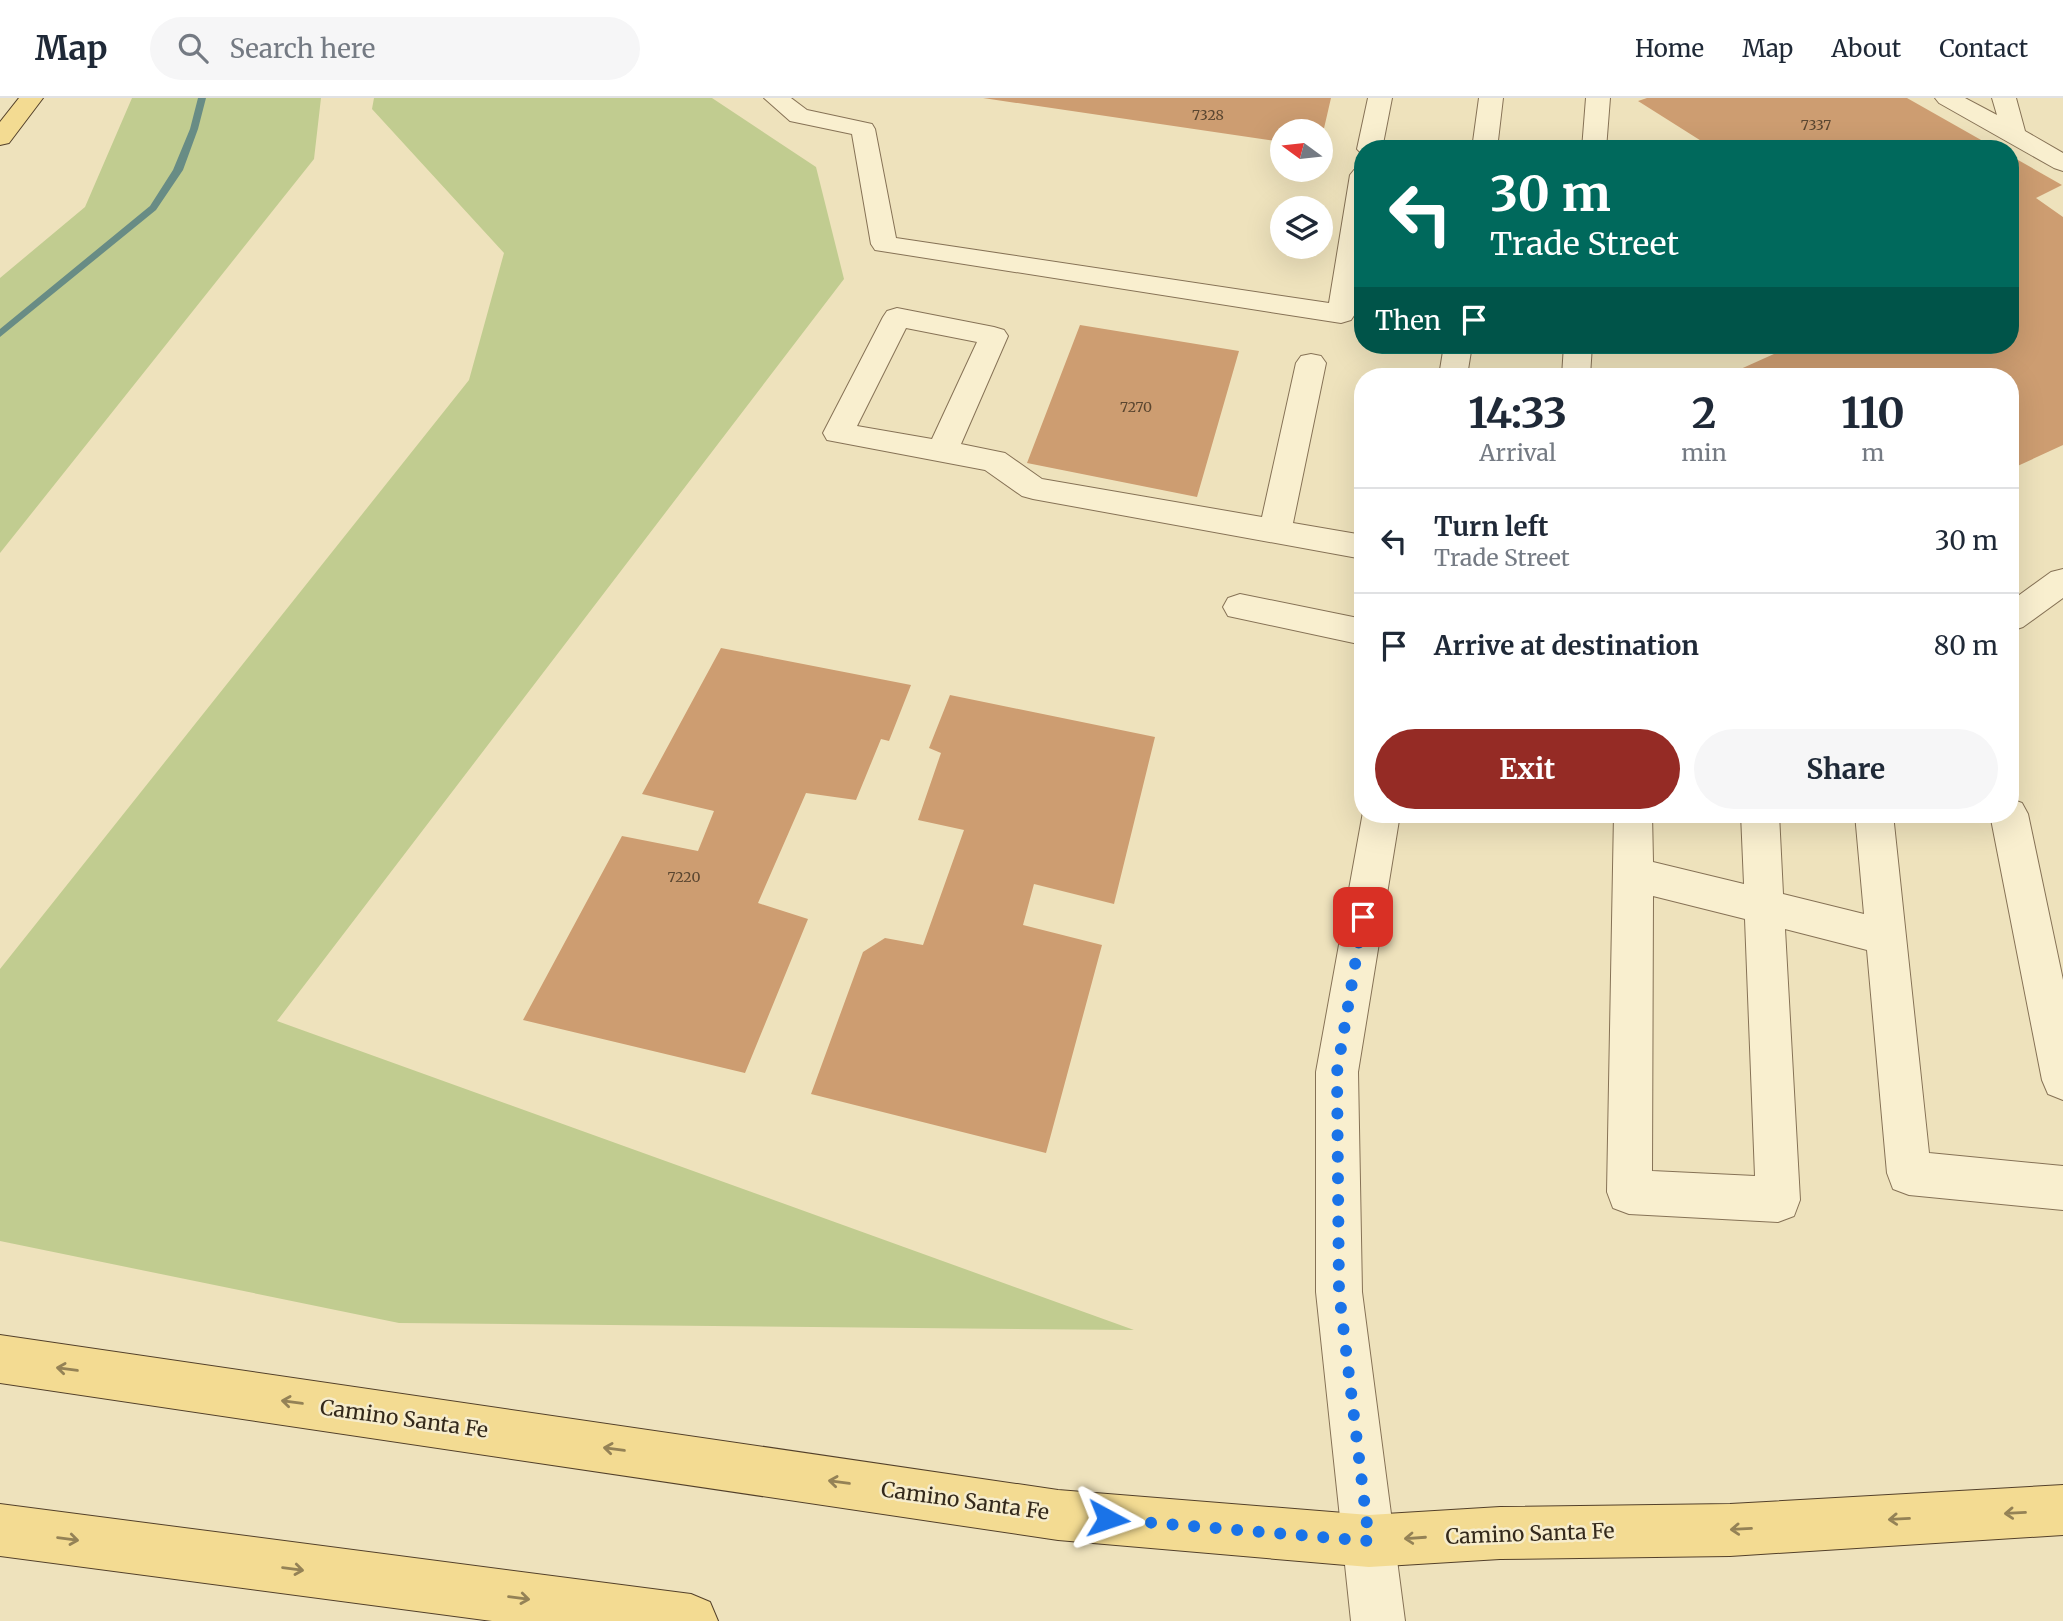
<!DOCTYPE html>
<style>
:root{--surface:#fff;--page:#f6f6f7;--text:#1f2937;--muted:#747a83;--line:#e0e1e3;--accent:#952b25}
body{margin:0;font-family:Merriweather,serif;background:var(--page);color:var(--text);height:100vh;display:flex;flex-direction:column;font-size:26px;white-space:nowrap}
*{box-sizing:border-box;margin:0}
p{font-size:23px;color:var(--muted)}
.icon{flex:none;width:38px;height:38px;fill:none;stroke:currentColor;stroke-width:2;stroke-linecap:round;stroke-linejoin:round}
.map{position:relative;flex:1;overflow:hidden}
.details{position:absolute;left:1354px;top:270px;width:665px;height:455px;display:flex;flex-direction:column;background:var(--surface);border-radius:28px;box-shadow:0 7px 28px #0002}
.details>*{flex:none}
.hud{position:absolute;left:1354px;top:42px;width:665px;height:214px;border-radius:28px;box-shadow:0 7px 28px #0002;background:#00695c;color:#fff;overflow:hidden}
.needle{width:46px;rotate:285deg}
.fabs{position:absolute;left:1270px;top:21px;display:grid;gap:14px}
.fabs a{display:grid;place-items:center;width:63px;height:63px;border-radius:50%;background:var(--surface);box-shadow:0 7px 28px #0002;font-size:35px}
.pin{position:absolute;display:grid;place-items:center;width:60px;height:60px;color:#fff;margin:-30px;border-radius:14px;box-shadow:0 4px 10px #0006}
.me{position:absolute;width:77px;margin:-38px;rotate:95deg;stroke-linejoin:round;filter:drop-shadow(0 0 5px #0008)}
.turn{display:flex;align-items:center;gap:24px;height:147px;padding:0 21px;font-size:32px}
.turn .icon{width:91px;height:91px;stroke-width:2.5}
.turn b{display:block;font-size:49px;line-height:60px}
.then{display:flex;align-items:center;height:66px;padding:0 21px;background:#0003;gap:14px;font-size:26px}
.eta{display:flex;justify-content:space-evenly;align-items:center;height:119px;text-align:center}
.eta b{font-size:42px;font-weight:700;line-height:49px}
.primary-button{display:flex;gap:14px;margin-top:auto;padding:14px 21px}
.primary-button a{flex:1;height:80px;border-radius:42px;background:var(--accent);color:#fff;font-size:28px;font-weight:700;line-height:80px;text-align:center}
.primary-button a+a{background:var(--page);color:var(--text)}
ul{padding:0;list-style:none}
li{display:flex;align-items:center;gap:21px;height:105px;padding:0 21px;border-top:2px solid var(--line)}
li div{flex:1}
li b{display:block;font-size:26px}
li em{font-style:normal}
header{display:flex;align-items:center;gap:42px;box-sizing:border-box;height:98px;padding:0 35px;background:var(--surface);border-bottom:2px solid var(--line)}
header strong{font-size:33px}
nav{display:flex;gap:38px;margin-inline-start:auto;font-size:24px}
.search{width:490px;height:63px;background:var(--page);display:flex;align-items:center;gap:18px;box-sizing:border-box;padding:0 24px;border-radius:38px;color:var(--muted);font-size:26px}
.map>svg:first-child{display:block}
.green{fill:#c1cc90}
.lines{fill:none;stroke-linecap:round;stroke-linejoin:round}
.stream{fill:#688c85;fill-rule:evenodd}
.building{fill:#cd9d71}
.minor-casing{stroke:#867256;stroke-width:2}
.major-casing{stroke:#53402a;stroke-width:2}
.minor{fill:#f9efcf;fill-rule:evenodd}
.major{fill:#f3db92;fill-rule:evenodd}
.oneway{stroke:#948256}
.route{stroke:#1a73e8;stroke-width:12;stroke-dasharray:0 21.6}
.labels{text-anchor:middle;stroke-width:5;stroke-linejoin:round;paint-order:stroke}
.number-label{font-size:14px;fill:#5a4630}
.near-street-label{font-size:21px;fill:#34291b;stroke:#f6eccc}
</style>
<header>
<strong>Map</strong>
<div class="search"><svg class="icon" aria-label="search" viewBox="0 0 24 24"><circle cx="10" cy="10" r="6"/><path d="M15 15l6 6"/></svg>Search here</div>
<nav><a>Home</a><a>Map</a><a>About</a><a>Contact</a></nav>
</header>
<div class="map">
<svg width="2063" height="1523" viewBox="0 0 2063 1523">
<rect width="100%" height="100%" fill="#eee2bc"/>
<path class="green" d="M 132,0 L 321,0 L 314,61 L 0,455 L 0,180 L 85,109 Z
M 374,0 L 712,0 L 816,69 L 844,181 L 277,923 L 1134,1232 L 399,1225 L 0,1143 L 0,871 L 469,282 L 504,155 L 372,11 Z"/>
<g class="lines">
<path class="stream" d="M 198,0 L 206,0 L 198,31 L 183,72 L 156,112 L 0,239 L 0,231 L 150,108 L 173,72 L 190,31 Z"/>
</g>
<path class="building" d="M 983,0 L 1331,0 L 1322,39 L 1321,33 L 1283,33 L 1283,44 Z
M 1647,0 L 1907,0 L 1997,51 L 1714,51 L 1638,3 Z
M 2011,58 L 2062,87 L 2036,100 L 2063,119 L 2063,347 L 2011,371 L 2011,278 L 1725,278 L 1794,247 L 2011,247 Z
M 1080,227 L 1239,253 L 1197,399 L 1027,365 Z
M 721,550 L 911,587 L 889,643 L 881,641 L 856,702 L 806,695 L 758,805 L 808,821 L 745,975 L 523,922 L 622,738 L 698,753 L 714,713 L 642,696 Z
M 950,597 L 1155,639 L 1114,806 L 1034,786 L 1023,827 L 1102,847 L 1046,1055 L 811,996 L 863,854 L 885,840 L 923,847 L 964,732 L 918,722 L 941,655 L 929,650 Z"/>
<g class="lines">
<defs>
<path id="minor" d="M 764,0 L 791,0 L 807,12 L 872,26 L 875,31 L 896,140 L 1329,205 L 1350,77 L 1354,72 L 1363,69 L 1363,161 L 1355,216 L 1351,222 L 1341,225 L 875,152 L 871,146 L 852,36 L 790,23 Z
M 1368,0 L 1392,0 L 1382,51 L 1363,51 L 1363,57 L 1357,51 Z
M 1479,0 L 1503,0 L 1497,51 L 1472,51 Z
M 1586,0 L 1610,0 L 1606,51 L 1582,51 Z
M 1935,0 L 1965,0 L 1997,17 L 1992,0 L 2016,0 L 2025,33 L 2063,55 L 2063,73 L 2054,70 L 1939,5 Z
M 897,210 L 994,229 L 1004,232 L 1008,238 L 961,346 L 1005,355 L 1042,381 L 1262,419 L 1296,265 L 1301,258 L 1311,256 L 1321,258 L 1326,265 L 1293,425 L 1363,437 L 1363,461 L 1033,401 L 1022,398 L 985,372 L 827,342 L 823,335 L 883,219 L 887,213 ZM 906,230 L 977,244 L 932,341 L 857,328 Z
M 1444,247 L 1472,247 L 1467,278 L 1439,278 Z
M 1564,247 L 1592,247 L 1590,278 L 1562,278 Z
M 2063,471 L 2063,500 L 2023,529 L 2011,533 L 2011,503 L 2051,474 Z
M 1240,496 L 1363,521 L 1363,547 L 1228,518 L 1223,509 L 1228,500 Z
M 2011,701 L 2022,705 L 2028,716 L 2063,882 L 2063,1002 L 2048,996 L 2042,982 L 1990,716 L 2011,716 Z
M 1363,714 L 1400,716 L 1358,974 L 1362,1194 L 1405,1523 L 1351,1523 L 1316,1194 L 1316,974 Z
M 1614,716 L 1652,716 L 1653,764 L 1744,786 L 1741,716 L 1779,716 L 1783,796 L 1864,816 L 1855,716 L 1893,716 L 1929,1055 L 2063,1068 L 2063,1112 L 1909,1097 L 1893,1091 L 1887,1075 L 1867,852 L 1785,831 L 1800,1102 L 1794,1118 L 1778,1124 L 1629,1116 L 1613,1110 L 1607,1094 ZM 1653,798 L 1745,821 L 1755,1078 L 1652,1073 Z"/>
<path id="major" d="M 19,0 L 43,0 L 9,45 L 0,47 L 0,24 Z
M 0,1237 L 1058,1392 L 1369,1417 L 1500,1409 L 1730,1406 L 2063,1387 L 2063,1437 L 1730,1458 L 1500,1461 L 1369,1469 L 1058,1442 L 0,1285 Z
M 0,1406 L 691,1496 L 710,1504 L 718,1523 L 492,1523 L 0,1458 Z"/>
</defs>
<use href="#minor" class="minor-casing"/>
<use href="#major" class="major-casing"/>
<use href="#minor" class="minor"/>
<use href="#major" class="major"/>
</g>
<defs><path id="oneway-shaft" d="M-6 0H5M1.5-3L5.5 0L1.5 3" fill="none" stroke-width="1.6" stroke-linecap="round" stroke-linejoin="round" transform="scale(1.75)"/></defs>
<g class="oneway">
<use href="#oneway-shaft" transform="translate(67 1271) rotate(-172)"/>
<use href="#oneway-shaft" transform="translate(292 1304) rotate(-172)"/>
<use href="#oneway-shaft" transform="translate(614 1351) rotate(-172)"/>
<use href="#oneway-shaft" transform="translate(839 1384) rotate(-172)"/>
<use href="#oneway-shaft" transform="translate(2015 1415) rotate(177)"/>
<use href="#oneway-shaft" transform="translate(1899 1421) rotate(177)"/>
<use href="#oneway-shaft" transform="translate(1741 1431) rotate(177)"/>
<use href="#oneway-shaft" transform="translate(1415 1440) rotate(176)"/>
<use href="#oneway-shaft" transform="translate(68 1441) rotate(7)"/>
<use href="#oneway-shaft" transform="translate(293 1471) rotate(7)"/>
<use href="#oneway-shaft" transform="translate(519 1500) rotate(7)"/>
</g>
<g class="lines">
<path class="route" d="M 1108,1421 L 1369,1443 L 1339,1194 L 1337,974 L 1363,819"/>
</g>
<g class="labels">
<g class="number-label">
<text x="1208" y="22">7328</text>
<text x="1816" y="32">7337</text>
<text x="1136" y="314">7270</text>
<text x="684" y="784">7220</text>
</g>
<g class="near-street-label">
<text transform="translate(404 1321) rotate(8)" y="7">Camino Santa Fe</text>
<text transform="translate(965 1403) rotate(8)" y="7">Camino Santa Fe</text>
<text transform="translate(1530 1436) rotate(-2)" y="7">Camino Santa Fe</text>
</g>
</g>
</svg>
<div class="fabs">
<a><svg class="needle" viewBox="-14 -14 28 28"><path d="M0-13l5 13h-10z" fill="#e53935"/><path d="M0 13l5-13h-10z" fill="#747a83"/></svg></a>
<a><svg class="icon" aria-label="layers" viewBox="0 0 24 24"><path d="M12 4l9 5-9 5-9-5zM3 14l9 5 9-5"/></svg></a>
</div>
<div class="pin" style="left:1363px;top:819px;background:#d93025"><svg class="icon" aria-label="arrive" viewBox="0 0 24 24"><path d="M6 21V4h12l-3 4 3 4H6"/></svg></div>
<svg class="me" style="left:1108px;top:1421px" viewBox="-20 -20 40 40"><path d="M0-17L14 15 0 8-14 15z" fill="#1a73e8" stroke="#fff" stroke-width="4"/></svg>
<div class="hud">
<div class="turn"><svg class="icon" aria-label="left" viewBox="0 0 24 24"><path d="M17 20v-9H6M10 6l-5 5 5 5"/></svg><div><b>30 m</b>Trade Street</div></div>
<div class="then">Then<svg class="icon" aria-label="arrive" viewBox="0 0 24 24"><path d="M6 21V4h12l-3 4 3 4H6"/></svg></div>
</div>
<section class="details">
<div class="eta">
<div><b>14:33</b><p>Arrival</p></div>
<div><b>2</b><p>min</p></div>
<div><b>110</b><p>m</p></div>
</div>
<ul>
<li><svg class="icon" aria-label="left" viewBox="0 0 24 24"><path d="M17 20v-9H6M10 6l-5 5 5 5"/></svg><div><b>Turn left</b><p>Trade Street</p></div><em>30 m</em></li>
<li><svg class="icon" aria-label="arrive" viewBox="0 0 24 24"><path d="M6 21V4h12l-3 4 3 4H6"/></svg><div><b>Arrive at destination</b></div><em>80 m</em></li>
</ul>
<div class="primary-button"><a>Exit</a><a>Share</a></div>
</section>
</div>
